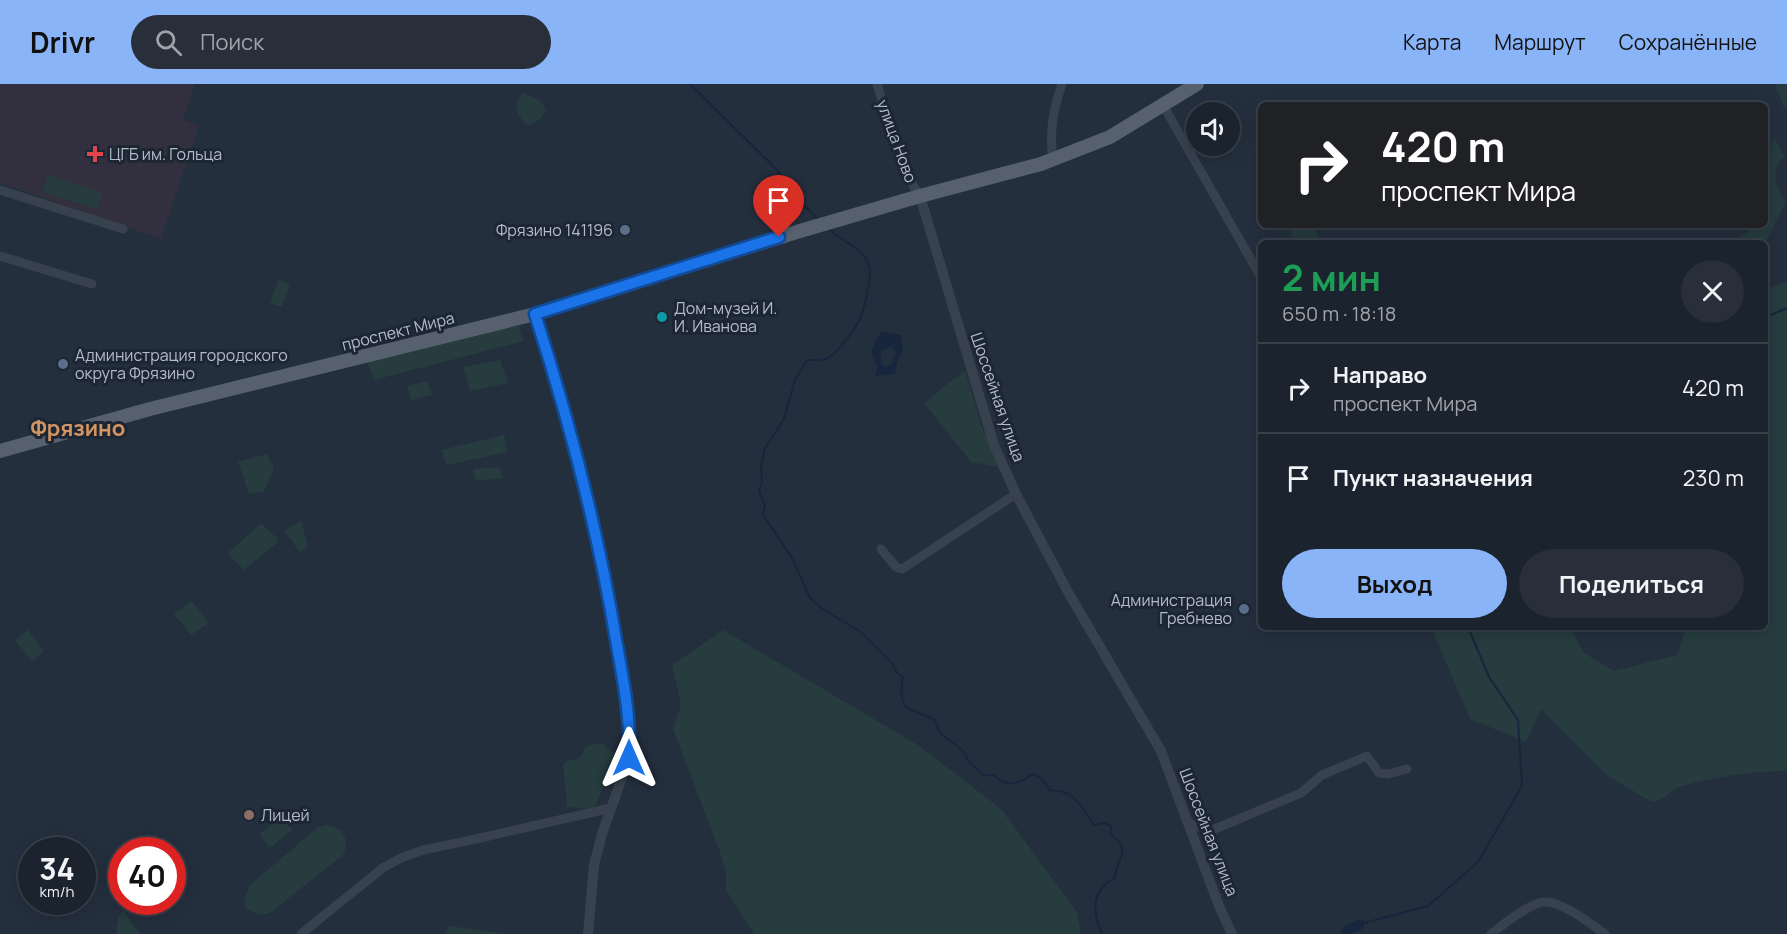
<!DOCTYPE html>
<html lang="ru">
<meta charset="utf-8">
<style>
:root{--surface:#1b232e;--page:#282f3a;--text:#f1f3f6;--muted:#a0a4aa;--line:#39404a;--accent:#8ab4f8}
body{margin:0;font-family:Manrope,sans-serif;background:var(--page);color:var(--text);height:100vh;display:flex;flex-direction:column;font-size:22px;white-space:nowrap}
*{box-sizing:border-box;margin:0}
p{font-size:20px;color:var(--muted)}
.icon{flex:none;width:33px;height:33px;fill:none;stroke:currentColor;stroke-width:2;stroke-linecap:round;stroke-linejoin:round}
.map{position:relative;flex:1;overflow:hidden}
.details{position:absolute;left:1258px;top:156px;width:510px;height:390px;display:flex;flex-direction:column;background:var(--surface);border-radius:9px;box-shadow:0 3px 15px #0003,0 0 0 2px var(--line)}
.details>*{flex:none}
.banner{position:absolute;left:1258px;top:18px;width:510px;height:126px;border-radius:9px;box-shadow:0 3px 15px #0003,0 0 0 2px var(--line);background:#202124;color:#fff;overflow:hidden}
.fabs{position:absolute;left:1186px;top:18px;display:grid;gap:12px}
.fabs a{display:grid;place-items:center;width:54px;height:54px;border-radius:50%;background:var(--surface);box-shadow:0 3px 15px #0003,0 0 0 2px var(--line);font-size:30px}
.speed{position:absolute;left:18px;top:753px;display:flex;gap:12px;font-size:30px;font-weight:700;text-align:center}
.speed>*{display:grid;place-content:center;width:78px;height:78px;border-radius:50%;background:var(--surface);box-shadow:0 3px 15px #0003,0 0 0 2px var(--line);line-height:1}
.speed small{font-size:15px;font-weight:400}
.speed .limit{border:9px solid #d22;background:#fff;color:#111}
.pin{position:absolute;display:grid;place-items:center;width:51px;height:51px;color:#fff;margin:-62px -26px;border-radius:50% 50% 50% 0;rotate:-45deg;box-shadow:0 0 6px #0007}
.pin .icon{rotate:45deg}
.me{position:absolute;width:66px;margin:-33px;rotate:0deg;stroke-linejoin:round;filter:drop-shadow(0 0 4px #0008)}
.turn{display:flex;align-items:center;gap:21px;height:126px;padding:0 24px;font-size:27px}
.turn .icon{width:78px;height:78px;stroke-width:2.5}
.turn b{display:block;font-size:42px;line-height:51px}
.round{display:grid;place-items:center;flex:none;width:63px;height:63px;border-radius:32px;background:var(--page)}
.summary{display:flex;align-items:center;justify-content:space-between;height:102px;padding:0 24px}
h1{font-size:36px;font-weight:700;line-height:45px;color:#1e9e55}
.cta{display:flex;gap:12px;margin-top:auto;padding:12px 24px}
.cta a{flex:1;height:69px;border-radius:36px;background:var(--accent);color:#111;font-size:24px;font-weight:700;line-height:69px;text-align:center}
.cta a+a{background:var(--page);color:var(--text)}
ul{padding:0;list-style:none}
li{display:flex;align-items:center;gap:18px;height:90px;padding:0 24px;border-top:2px solid var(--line)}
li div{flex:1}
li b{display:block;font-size:22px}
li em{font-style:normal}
header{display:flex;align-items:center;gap:36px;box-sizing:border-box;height:84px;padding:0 30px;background:var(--accent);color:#111}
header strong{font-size:28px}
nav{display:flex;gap:33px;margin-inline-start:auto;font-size:21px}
.search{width:420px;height:54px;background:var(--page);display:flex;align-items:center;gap:15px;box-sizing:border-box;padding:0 21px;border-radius:33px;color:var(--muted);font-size:22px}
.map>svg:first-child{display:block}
.medical{fill:#32303f}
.green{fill:#263c3f}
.water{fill:#17263c;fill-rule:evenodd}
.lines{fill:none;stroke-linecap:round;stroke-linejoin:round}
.stream{stroke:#17263c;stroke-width:2}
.minor{stroke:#38414e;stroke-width:9}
.tertiary{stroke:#38414e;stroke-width:10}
.primary{stroke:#56606e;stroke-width:14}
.route-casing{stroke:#114b97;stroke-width:15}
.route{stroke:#1a73e8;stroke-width:10}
.health-dot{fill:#e0444e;stroke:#1d2633;stroke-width:2}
.service-dot{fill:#5c6f8a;stroke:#1d2633;stroke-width:2}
.culture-dot{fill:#0f9aa8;stroke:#1d2633;stroke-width:2}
.education-dot{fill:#8d6e63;stroke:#1d2633;stroke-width:2}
.labels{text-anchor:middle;stroke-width:6;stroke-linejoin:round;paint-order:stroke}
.street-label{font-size:16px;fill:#b4bcc9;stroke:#1d2633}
.poi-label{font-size:16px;fill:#b4bcc9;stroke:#1d2633;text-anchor:start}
.district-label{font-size:22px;font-weight:bold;fill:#d59563;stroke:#1d2633}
</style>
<header>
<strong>Drivr</strong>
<div class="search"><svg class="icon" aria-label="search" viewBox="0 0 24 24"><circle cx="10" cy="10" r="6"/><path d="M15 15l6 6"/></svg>Поиск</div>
<nav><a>Карта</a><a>Маршрут</a><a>Сохранённые</a></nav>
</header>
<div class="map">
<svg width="1787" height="850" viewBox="0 0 1787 850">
<rect width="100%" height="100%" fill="#242f3e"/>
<path class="medical" d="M 0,0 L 195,0 L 183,36 L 199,42 L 161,155 L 0,99 Z"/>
<path class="green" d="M 1777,0 L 1787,0 L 1786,27 L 1776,4 Z
M 523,8 L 542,18 L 546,28 L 539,36 L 529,41 L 524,39 L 516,27 L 518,16 Z
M 1774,53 L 1784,72 C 1770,88 1775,102 1786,118 L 1766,157 L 1731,159 L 1757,141 L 1766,141 L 1766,87 Z
M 48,91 L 103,109 L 97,125 L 42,108 Z
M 1301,141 L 1312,141 L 1322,159 L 1296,159 L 1290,147 Z
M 278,196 L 290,200 L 282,223 L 270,219 Z
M 1787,198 L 1787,687 C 1752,687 1714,693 1680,703 C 1669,707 1664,717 1652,718 L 1608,692 L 1541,625 L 1526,658 L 1470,635 L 1431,543 L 1570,543 L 1584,569 L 1614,587 L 1677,571 L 1686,543 L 1766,543 L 1766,205 Z
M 518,237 L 523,257 L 374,296 L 366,274 Z
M 500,276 L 508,299 L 470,307 L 463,283 Z
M 965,286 L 981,341 L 1000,383 L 971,378 L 924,319 Z
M 427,297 L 432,311 L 411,316 L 407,302 Z
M 504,351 L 508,368 L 447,381 L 441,366 Z
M 267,370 L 274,385 L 264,407 L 249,410 L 238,378 Z
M 499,383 L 503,394 L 476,397 L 473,385 Z
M 301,437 L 308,462 L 300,468 L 284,447 Z
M 262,440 L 277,454 L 277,459 L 244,486 L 230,472 L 229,468 L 259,441 Z
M 192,517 L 209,539 L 191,551 L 174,530 Z
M 28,546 L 44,567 L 32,577 L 15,556 Z
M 723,546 L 918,661 L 1001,725 L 1077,828 L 1081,850 L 754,850 L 726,806 L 726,788 L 720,768 L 673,645 L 681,621 L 672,581 Z
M 592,660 L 603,660 L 616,671 L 594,725 L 567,723 L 563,681 L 567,677 C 577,675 581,676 584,665 Z
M 282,733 L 292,746 L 270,764 L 259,750 Z
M 326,741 C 343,743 351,755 343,771 L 271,828 C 261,833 255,830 246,824 L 244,816 L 250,801 L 317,744 Z
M 123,827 L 140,850 L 116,850 L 118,834 Z
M 449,842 L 507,850 L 445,850 Z"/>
<path class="water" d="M 881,248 L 901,251 L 903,268 L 898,275 L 895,290 L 875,292 L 877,283 L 871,266 ZM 891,262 L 894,264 L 896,270 L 891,281 L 885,283 L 881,280 L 881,268 Z
M 1361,835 L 1364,838 L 1364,844 L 1350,850 L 1341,850 L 1343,843 Z"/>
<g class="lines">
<path class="stream" d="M 690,0 L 776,85 L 798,115 L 818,135
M 829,145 C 841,158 864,163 869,182 C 872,191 865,222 861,232 C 856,244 838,270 826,275 C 821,277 812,276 807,276 L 795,296 L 784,335 L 765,364 L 761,384 L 762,397 L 759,407 L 765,421 L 763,431 L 793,476 L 810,514 L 824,526 L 861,548 L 892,579 L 897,589 L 903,593 L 901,609 L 905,623 L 935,636 L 939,648 L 963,667 L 970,679 L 984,691 L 994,691 C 1008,705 1019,699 1033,690 C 1040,692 1047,699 1049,706 C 1052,707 1055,706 1059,707 C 1076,709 1085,728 1094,741 L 1104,739 L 1111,742 L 1112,752 C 1133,765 1115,778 1115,794 C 1091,806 1092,828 1102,850
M 1766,233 L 1787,224
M 1364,839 L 1428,822 L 1478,778 L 1522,702 L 1518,636 L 1489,593 L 1468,543"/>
<path class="minor" d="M 877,0 C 888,35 898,82 920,112
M 1163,21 L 1262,195
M 1053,76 C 1049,49 1053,26 1062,0
M 0,106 L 123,145
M 0,172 L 92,200
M 881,465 L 896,483 L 902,485 L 1016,410
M 1189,739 L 1210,747 L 1301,709 L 1322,691 L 1367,672 L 1379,689 L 1388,690 L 1407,685
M 301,850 L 384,783 L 401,774 L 423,766 L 476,755 L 611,724
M 1491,850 C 1501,842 1531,819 1543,818 C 1561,816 1591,840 1605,850"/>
<path class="tertiary" d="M 920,112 L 994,361 L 1016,410 L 1068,508 L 1161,667 L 1219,822 L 1232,850
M 535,230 L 568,341 L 607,508 L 629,644 L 629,674 L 602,750 L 594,781 L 588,850"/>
<path class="primary" d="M 0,367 L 150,325 L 535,230 L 800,147 L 920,112 L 1041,80 L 1110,53 L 1197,0"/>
</g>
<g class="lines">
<defs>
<path id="route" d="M 629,674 C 631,634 623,595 616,556 C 598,446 569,336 535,230 L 779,153"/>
</defs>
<use href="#route" class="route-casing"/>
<use href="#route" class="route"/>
</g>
<path class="health-dot" d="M92 61h6v6h6v6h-6v6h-6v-6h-6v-6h6z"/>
<g class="service-dot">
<circle cx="625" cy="146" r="6"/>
<circle cx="63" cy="280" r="6"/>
<circle cx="1244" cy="525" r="6"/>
</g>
<circle class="culture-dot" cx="662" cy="233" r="6"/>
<circle class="education-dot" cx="249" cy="731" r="6"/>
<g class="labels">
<g class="street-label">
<text transform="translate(897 57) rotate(70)" y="6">улица Ново</text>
<text transform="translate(398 247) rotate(-14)" y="6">проспект Мира</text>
<text transform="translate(998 313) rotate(71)" y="6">Шоссейная улица</text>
<text transform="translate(1209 748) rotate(69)" y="6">Шоссейная улица</text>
</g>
<g class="poi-label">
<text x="109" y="76">ЦГБ им. Гольца</text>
<text x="613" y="152" text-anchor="end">Фрязино 141196</text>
<text x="674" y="230">Дом-музей И.<tspan x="674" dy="18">И. Иванова</tspan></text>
<text x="75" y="277">Администрация городского<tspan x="75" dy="18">округа Фрязино</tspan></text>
<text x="1232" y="522" text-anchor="end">Администрация<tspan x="1232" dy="18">Гребнево</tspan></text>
<text x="261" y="737">Лицей</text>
</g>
<g class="district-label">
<text x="78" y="352">Фрязино</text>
</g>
</g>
</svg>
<div class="fabs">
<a><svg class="icon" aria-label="sound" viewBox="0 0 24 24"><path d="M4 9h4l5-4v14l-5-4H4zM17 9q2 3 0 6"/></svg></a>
</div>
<div class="speed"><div>34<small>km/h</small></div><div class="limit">40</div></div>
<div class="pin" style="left:779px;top:153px;background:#d93025"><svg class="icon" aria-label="arrive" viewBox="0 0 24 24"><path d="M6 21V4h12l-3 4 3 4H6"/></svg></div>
<svg class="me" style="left:629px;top:674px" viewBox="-20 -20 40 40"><path d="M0-17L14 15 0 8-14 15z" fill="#1a73e8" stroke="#fff" stroke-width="4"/></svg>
<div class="banner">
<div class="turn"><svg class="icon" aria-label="right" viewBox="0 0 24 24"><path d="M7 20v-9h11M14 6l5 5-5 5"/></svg><div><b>420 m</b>проспект Мира</div></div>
</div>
<section class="details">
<div class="summary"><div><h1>2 мин</h1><p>650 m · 18:18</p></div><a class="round"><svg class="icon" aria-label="close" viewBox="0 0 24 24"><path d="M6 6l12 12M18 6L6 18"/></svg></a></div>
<ul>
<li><svg class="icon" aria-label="right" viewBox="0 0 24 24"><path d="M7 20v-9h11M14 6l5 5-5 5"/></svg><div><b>Направо</b><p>проспект Мира</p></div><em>420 m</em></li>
<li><svg class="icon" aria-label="arrive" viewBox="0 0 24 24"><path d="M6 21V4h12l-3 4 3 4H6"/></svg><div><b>Пункт назначения</b></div><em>230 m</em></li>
</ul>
<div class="cta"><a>Выход</a><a>Поделиться</a></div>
</section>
</div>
